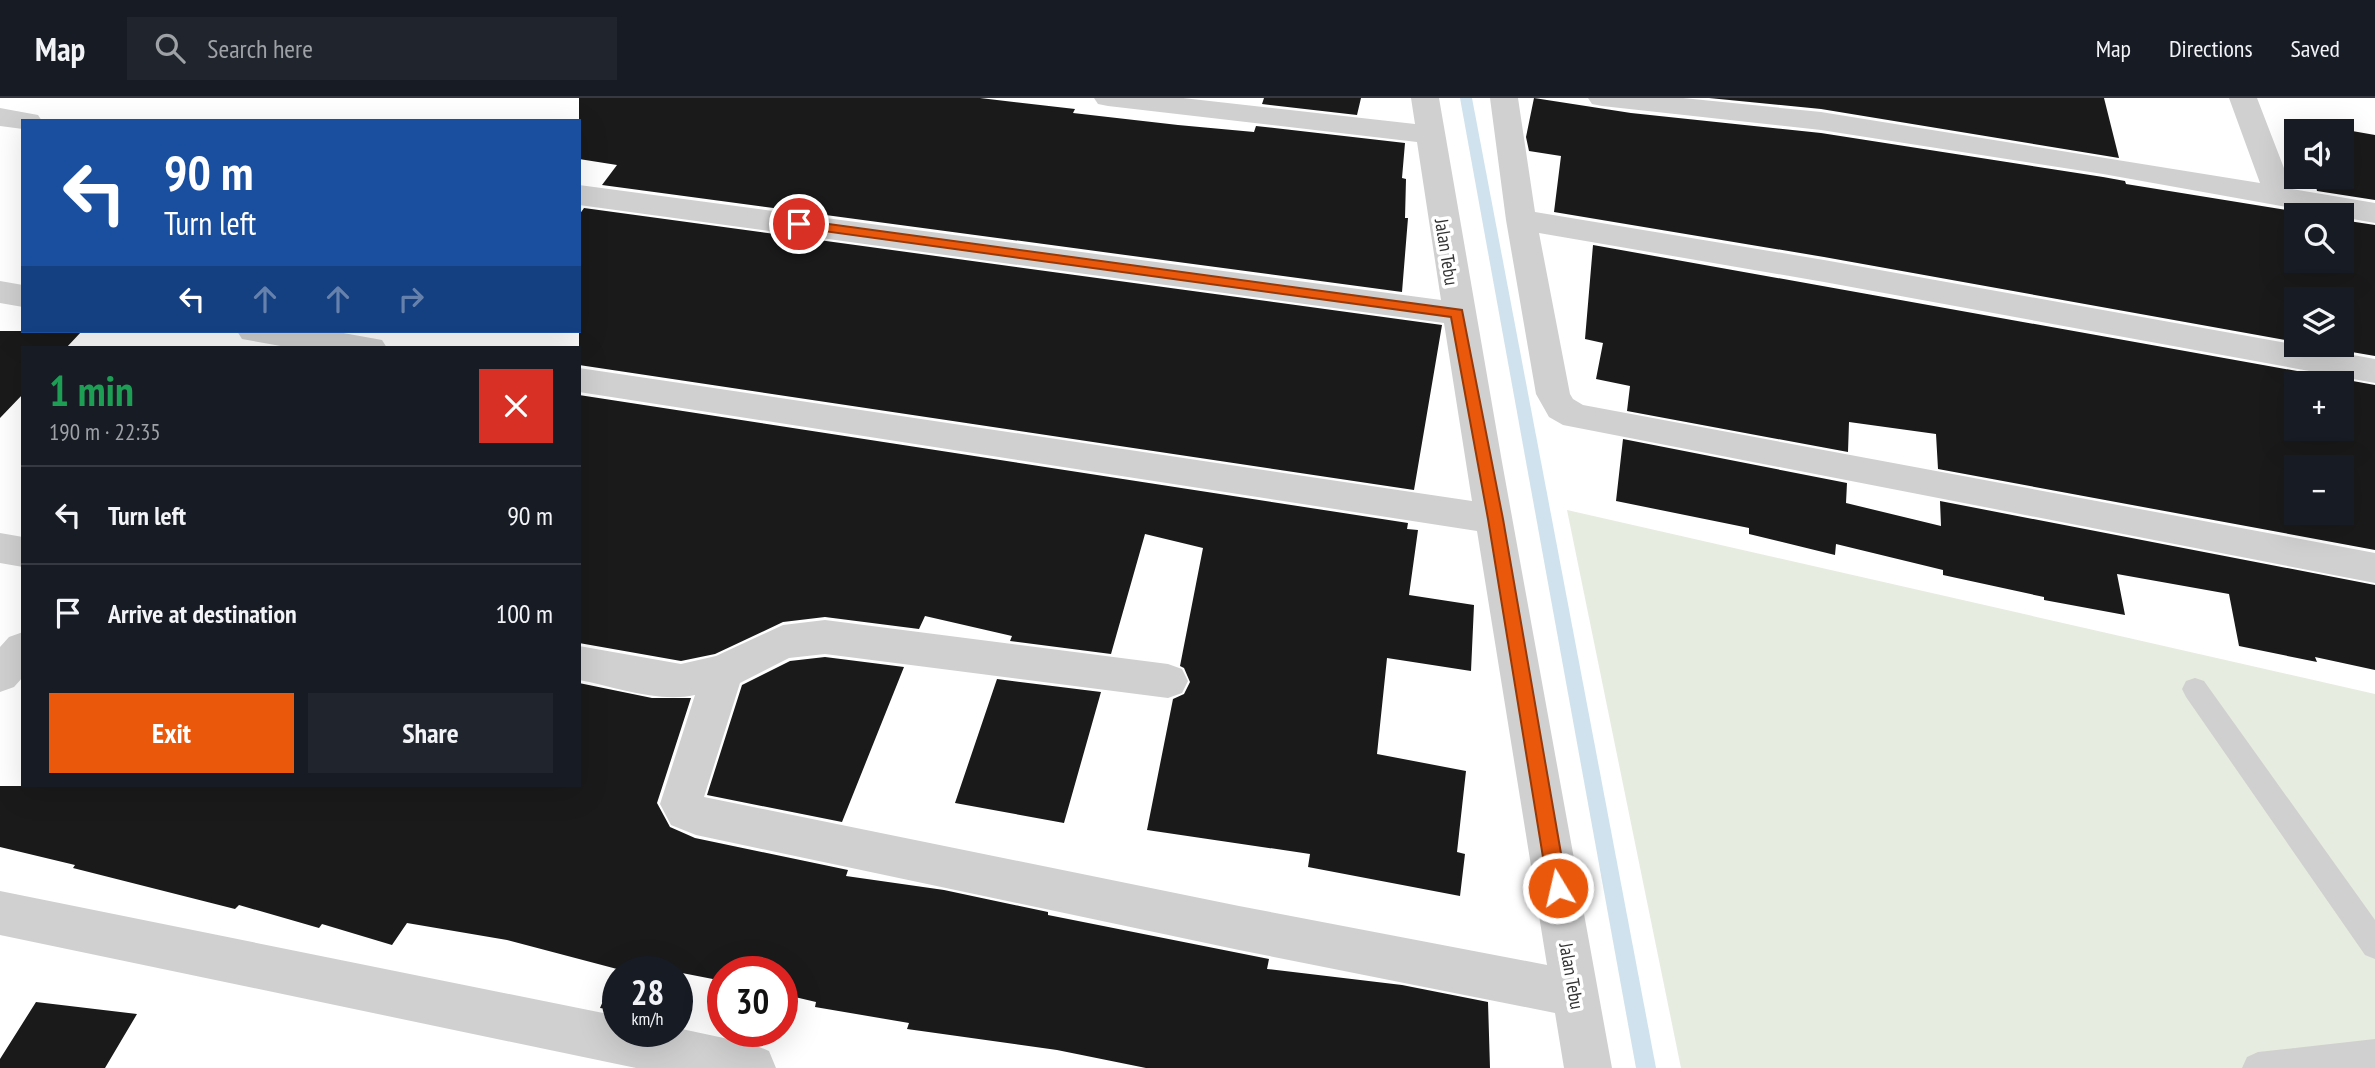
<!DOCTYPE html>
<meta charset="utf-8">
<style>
:root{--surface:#171b24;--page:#20242c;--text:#f1f3f6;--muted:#9ea1a6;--line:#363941;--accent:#ea580c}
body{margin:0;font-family:"PT Sans Narrow",sans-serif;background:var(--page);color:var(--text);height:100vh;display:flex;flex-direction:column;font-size:26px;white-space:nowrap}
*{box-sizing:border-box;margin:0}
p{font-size:23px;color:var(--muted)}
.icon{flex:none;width:38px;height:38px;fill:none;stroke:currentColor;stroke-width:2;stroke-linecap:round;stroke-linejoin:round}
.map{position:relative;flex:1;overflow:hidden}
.sheet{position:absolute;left:21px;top:248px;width:560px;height:441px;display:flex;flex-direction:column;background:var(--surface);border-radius:0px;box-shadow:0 7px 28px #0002}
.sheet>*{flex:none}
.hud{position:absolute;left:21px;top:21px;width:560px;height:214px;border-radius:0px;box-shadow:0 7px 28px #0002;background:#1a4fa0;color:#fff;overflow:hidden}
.controls{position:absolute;left:2284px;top:21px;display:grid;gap:14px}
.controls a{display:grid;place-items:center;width:70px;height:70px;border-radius:0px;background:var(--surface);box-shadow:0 7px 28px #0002;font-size:35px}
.speed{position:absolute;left:602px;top:858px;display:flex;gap:14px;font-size:35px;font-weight:700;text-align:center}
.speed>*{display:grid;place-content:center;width:91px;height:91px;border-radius:50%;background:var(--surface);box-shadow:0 7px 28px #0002;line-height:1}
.speed small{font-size:18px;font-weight:400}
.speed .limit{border:10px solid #d22;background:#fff;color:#111}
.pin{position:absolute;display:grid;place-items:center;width:60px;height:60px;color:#fff;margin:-30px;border:4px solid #fff;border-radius:50%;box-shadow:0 2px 7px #0007}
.me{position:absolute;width:77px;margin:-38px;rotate:351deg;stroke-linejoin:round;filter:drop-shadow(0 0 5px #0008)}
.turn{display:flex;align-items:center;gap:24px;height:147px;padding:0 28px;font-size:32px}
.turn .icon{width:91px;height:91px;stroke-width:2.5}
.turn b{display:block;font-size:49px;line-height:60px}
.lanes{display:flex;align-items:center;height:66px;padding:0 28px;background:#0003;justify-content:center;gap:35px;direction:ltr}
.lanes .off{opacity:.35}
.round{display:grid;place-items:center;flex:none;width:74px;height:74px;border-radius:0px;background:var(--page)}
.overview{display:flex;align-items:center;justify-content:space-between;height:119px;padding:0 28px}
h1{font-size:42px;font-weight:700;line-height:52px;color:#1e9e55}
.action{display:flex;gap:14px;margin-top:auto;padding:14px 28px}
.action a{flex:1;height:80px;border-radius:0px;background:var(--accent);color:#fff;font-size:28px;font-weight:700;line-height:80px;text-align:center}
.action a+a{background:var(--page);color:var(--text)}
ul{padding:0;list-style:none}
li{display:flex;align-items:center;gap:21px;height:98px;padding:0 28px;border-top:2px solid var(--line)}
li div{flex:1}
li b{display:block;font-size:26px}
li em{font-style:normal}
header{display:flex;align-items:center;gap:42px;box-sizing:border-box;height:98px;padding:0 35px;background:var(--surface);border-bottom:2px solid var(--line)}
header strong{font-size:33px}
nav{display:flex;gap:38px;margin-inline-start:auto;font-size:24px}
.search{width:490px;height:63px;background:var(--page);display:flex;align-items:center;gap:18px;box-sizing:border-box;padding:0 24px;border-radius:0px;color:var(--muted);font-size:26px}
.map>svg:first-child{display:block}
.green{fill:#e6ecdf}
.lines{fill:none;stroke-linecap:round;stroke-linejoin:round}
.stream{fill:#cfe2ee;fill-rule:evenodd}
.building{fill:#1a1a1a;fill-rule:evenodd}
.lane{fill:#d0d0d0;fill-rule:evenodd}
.street{fill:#d0d0d0;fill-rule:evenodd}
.route{fill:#ea580c;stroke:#983908;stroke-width:2}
.labels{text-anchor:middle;stroke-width:7;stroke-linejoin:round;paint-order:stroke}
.street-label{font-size:19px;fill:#333;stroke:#fff}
</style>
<header>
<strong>Map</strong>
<div class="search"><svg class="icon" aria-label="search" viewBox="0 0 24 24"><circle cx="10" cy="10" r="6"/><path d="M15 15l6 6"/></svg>Search here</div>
<nav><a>Map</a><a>Directions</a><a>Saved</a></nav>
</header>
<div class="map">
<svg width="2375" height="970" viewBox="0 0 2375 970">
<rect width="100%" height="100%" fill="#fff"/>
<path class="green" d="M 1567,412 L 2375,596 L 2375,970 L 1681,970 Z"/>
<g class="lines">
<path class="stream" d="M 1460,0 L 1472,0 L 1656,970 L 1636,970 Z"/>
</g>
<path class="building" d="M 579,0 L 980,0 L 1075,11 L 1073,15 L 1178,27 L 1254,34 L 1256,28 L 1405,45 L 1402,80 L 1406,81 L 1405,120 L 1408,120 L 1402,194 L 602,87 L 617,67 L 579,61 Z
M 1264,0 L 1361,0 L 1357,17 L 1262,6 Z
M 1534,0 L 1631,15 L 1821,35 L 2103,79 L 2125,83 L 2126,86 L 2317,117 L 2296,117 L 2296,163 L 2342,163 L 2342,122 L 2375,127 L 2375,258 L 2311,247 L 2342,247 L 2342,201 L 2296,201 L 2296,244 L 1824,159 L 1554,114 L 1561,58 L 1529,53 L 1526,39 Z
M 1709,0 L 2104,0 L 2119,60 L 1821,11 Z
M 2301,24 L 2375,37 L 2375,102 L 2317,93 L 2314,79 L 2342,79 L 2342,33 L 2303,33 Z
M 584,110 L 1442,227 L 1414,392 L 579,267 L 579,117 Z
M 1593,147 L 2375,287 L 2375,452 L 1938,371 L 1936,336 L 1849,324 L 1848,354 L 1627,313 L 1630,288 L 1596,281 L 1603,245 L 1585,241 ZM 2296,285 L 2342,285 L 2342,331 L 2296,331 ZM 2296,369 L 2342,369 L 2342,415 L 2296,415 Z
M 0,233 L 82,233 L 66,250 L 23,250 L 23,296 L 0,320 Z
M 579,297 L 1408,425 L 1407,431 L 1418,432 L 1409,497 L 1474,507 L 1471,573 L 1387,560 L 1377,656 L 1466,673 L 1457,754 L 1465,756 L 1460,798 L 1308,769 L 1310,756 L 1147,732 L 1173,601 L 1184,596 L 1190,584 L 1184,570 L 1180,568 L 1203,450 L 1145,436 L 1111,556 L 1010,543 L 1012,538 L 925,518 L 919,531 L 825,519 L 783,524 L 715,556 L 681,563 L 579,545 Z
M 1623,341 L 1847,385 L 1846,405 L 1941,428 L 1940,403 L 2375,487 L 2375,572 L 2315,559 L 2317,564 L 2239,548 L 2229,496 L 2117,476 L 2125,517 L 2044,502 L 2044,499 L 1943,477 L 1943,472 L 1836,446 L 1835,457 L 1749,436 L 1749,430 L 1616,403 Z
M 825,559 L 904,569 L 842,724 L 707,697 L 742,587 L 790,563 Z
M 997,581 L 1101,594 L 1064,725 L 955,705 Z
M 579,585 L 652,600 L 691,600 L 657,705 L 670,729 L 695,740 L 848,772 L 846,778 L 944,792 L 1048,814 L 1048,817 L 1269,861 L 1267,871 L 1402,887 L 1488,904 L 1490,970 L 1146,970 L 1057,952 L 907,931 L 909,925 L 815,909 L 816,904 L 782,896 L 782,873 L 723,873 L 723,883 L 682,875 L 677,886 L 677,873 L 618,873 L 618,913 L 600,910 L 617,871 L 507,842 L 407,825 L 392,847 L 322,826 L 319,830 L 239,807 L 235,811 L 73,770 L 75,767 L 0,749 L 0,688 L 579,688 Z
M 36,904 L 137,916 L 105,970 L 0,970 L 0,961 Z"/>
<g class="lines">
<path class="lane" d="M 2195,580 L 2204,583 L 2375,822 L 2375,861 L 2365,857 L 2186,599 L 2182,591 L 2186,583 Z
M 2375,941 L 2375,970 L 2242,970 L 2247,959 L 2258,954 Z"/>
<path class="street" d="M 1094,0 L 1183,0 L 1415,26 L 1411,0 L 1439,0 L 1502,364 L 1612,970 L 1564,970 L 1555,915 L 1239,852 L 696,737 L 671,727 L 660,706 L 695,597 C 658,605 616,589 579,582 L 579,548 L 681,566 L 716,558 L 783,527 L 825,522 L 1168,566 L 1182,571 L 1188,583 L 1182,595 L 1168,600 L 825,556 L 789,560 L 740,585 L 704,699 L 1239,808 L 1547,867 L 1477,433 L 579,294 L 579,270 L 1472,403 L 1444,225 L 579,107 L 579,87 L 1441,202 L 1417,44 L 1108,8 L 1098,6 Z
M 1490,0 L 1518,0 L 1535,114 L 1824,162 L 2375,261 L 2375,285 L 1824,184 L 1539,135 L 1570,296 L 1573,301 L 1583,307 L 2375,455 L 2375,485 L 1563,327 L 1549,319 L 1536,296 L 1506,122 Z
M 1588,0 L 1683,0 L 1821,14 L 2260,85 L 2229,0 L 2257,0 L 2292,91 L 2375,105 L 2375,125 L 2103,76 L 1821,32 L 1602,8 L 1592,6 Z
M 0,10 L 38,17 L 42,23 L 23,23 L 23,31 L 0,28 Z
M 0,183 L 23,187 L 23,209 L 0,205 Z
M 237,233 L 332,233 L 382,242 L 387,250 L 292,250 L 242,241 Z
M 0,435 L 23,439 L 23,469 L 0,465 Z
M 23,534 L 23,579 L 14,589 L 0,594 L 0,549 L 9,539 Z
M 0,793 L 618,918 L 618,933 L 677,933 L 677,930 L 752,946 L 769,953 L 776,970 L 636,970 L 0,837 Z"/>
</g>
<path class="route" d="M 799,122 L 1462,212 L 1503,421 L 1567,790 L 1564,797 L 1558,799 L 1551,797 L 1548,790 L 1488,421 L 1451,219 L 794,129 L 794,123 Z"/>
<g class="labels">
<g class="street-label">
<text transform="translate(1447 154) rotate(81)" y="7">Jalan Tebu</text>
<text transform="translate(1572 878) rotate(80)" y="7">Jalan Tebu</text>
</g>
</g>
</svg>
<div class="controls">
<a><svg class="icon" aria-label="sound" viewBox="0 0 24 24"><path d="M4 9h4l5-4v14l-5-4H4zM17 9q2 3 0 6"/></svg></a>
<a><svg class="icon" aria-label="search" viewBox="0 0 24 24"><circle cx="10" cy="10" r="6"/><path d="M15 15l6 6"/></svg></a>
<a><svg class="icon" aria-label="layers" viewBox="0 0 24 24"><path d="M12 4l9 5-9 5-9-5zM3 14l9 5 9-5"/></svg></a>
<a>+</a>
<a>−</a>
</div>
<div class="speed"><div>28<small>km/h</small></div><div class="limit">30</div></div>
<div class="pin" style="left:799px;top:126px;background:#d93025"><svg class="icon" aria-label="arrive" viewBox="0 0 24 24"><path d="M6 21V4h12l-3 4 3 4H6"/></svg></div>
<svg class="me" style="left:1558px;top:790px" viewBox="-20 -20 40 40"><circle r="17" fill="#ea580c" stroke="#fff" stroke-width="3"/><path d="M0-11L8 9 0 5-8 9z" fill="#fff"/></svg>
<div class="hud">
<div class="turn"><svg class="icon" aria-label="left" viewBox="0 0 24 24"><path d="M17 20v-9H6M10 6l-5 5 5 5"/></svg><div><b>90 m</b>Turn left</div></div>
<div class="lanes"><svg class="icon" aria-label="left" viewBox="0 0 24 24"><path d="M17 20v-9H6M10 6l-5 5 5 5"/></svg><svg class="icon off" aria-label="ahead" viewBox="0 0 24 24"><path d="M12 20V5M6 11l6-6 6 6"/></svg><svg class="icon off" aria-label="ahead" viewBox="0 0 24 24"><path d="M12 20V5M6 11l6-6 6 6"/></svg><svg class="icon off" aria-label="right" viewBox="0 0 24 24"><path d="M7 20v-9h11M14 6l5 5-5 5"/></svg></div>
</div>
<section class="sheet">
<div class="overview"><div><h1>1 min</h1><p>190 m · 22:35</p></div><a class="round" style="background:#d93025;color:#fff"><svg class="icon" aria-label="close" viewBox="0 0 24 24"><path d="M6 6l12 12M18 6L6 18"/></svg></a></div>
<ul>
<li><svg class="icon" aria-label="left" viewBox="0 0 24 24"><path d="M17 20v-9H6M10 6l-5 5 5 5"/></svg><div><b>Turn left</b></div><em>90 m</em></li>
<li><svg class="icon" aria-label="arrive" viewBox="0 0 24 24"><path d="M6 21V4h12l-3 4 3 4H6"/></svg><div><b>Arrive at destination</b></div><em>100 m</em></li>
</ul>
<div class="action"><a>Exit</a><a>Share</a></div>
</section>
</div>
